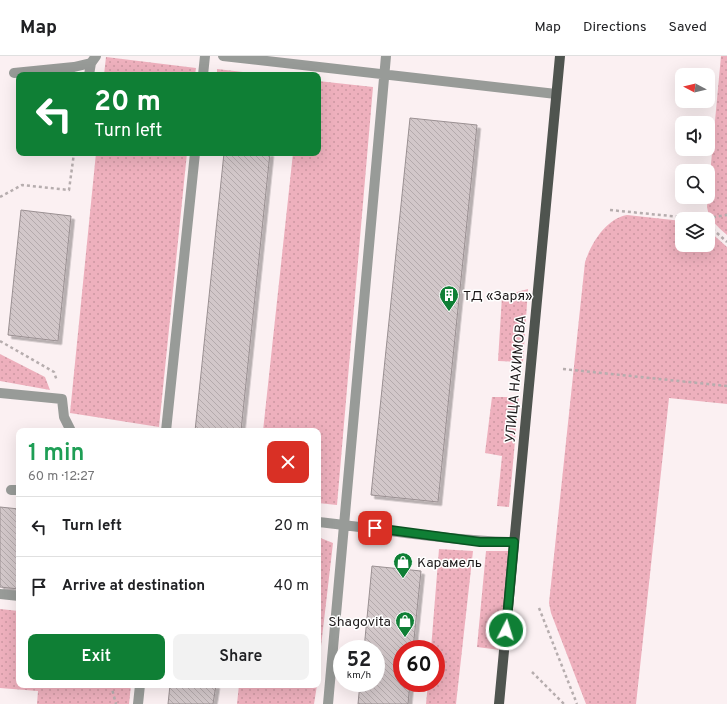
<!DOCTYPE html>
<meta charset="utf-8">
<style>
:root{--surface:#fff;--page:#f2f2f2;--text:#202124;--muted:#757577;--line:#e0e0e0;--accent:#0f7f35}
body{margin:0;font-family:Overpass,sans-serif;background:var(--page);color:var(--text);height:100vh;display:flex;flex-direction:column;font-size:15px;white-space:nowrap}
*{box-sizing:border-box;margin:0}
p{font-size:13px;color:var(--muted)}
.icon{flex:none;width:22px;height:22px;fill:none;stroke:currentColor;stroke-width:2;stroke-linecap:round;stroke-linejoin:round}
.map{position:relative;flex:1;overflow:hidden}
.side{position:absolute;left:16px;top:372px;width:305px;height:260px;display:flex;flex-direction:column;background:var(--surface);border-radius:8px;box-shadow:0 4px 16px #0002}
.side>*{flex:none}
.hud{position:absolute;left:16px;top:16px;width:305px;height:84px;border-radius:8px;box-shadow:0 4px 16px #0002;background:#0f7f35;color:#fff;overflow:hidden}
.needle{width:26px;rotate:277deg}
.buttons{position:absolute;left:675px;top:12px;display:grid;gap:8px}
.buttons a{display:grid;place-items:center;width:40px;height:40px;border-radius:8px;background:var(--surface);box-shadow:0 4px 16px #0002;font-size:20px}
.speed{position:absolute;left:333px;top:584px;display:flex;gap:8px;font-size:20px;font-weight:700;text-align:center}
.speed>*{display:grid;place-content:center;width:52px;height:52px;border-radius:50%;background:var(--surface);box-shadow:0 4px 16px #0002;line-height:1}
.speed small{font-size:10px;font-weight:400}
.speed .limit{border:6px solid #d22;background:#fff;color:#111}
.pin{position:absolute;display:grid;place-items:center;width:34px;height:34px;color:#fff;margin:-17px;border-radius:8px;box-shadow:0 2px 6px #0006}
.me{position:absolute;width:44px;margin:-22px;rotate:5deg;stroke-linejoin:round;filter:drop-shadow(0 0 3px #0008)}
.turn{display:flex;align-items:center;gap:14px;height:84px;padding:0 12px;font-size:18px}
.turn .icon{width:52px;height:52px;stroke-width:2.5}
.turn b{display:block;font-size:28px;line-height:34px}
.round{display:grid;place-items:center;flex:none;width:42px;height:42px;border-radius:8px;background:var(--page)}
.head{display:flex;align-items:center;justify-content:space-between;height:68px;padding:0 12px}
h1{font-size:24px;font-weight:600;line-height:30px;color:#1e9e55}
.action{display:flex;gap:8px;margin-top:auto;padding:8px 12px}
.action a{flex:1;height:46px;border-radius:8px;background:var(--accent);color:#fff;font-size:16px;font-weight:600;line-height:46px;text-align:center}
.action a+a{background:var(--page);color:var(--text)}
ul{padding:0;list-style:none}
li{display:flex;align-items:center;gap:12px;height:60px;padding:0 12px;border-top:1px solid var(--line)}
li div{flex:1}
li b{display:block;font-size:15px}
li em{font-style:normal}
header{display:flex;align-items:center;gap:24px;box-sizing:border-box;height:56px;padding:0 20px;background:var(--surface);border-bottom:1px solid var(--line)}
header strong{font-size:19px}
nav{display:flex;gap:22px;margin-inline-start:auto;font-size:14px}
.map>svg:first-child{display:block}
.grass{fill:url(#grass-dots)}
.building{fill:url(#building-back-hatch);stroke:#9a9092;filter:url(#shadow)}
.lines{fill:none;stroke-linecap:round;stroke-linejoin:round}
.path{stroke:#b6adae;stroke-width:2.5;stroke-dasharray:3 3;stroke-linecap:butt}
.service{stroke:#989b98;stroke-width:10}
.primary{stroke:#4f544f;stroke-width:10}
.route-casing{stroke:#0a5322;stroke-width:10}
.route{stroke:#0f7f35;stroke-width:7}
.labels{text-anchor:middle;stroke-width:3;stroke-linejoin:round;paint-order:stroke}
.poi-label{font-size:14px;fill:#1d191a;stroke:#fff;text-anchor:start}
.street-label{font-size:14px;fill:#1d191a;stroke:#fff}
</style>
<header>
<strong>Map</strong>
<nav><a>Map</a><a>Directions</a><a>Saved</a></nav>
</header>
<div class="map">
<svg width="727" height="648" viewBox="0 0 727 648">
<defs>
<pattern id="grass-dots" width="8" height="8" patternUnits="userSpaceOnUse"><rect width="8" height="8" fill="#eeb0bd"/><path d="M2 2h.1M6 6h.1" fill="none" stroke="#cc97a2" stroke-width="1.8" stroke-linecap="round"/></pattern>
<pattern id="building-back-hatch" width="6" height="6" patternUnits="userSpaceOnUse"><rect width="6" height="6" fill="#d2c7c9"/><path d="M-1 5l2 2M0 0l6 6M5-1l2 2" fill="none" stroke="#b4aaac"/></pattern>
<filter id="shadow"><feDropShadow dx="3.5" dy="3.5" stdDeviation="0" flood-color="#0004"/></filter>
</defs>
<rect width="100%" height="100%" fill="#fbf0f2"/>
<path class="grass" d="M 721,0 L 727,0 L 727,179 C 717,170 709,164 707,151 Z
M 106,1 L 196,12 L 195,19 L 104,19 Z
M 217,13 L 268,19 L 217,19 Z
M 318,25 L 373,31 L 337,449 L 318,447 L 318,375 L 263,375 L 293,97 L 318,97 Z
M 96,97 L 187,97 L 159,371 L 70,357 Z
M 627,159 L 682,165 L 682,189 L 708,189 L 708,174 L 727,191 L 727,348 L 669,342 L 636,648 L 586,648 L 551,557 L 549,547 L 585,206 C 592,186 606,163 627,159 Z
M 528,233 L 523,306 L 498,305 L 502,240 Z
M 0,298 L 45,321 L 50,334 L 0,325 Z
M 492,341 L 519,341 L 509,451 L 497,450 L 502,400 L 485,397 Z
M 318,481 L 333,487 L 318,616 Z
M 439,493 L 473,495 L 456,648 L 426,648 L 428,627 L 436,627 L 436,593 L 431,593 Z
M 486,495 L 509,495 L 500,594 L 477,591 Z
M 0,553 L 19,555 L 19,629 L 131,629 L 129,648 L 37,648 L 38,635 L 0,632 Z
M 239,629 L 317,629 L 314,648 L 237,648 Z"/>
<path class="building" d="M 410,62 L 477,69 L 438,446 L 371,439 Z
M 224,97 L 270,97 L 241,375 L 195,375 Z
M 21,154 L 71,160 L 58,285 L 8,279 Z
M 0,451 L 19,453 L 19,533 L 0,531 Z
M 372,510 L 421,515 L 413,593 L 402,593 L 402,627 L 410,627 L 408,648 L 358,648 L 360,627 L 376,627 L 376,593 L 364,593 Z
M 170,629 L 216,629 L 213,648 L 168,648 Z"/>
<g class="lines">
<path class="path" d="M 0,141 L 22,129 L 69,134 L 74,97
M 610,154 L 701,163
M 701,163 L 727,159
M 708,169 L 727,186
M 0,285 L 54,316 L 57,325
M 563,313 L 727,330
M 539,552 L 577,648
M 532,616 L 564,648
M 111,629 L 116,648"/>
<path class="service" d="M 223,0 L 556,38
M 14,17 L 74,11 L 91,7
M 89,19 L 91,7 L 96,0
M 203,19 L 205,0
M 0,337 L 62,343 L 64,361 L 71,375
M 166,375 L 195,97
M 11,434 L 19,434
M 318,466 C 383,473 449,485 514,486
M 0,538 L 19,540
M 138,648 L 140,629
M 328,648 L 386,0"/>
<path class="primary" d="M 499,648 L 560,0"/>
</g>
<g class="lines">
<defs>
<path id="route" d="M 375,472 L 480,486 L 514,486 L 506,574"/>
</defs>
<use href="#route" class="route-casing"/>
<use href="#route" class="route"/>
</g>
<defs>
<symbol id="building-pin" viewBox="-11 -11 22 30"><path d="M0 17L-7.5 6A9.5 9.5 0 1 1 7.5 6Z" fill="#0f7f35" stroke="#fff"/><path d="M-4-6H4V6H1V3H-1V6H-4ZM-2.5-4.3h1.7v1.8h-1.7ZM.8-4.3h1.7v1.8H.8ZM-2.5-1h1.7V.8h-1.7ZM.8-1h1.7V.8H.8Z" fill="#fff"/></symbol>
<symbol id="shop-pin" viewBox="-11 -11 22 30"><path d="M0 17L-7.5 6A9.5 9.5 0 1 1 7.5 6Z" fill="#0f7f35" stroke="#fff"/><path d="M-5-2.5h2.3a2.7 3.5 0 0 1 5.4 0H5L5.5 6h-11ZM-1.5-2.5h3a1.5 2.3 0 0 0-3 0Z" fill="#fff"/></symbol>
</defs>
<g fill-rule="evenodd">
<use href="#building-pin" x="438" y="228" width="22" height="30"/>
<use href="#shop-pin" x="392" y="495" width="22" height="30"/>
<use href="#shop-pin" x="394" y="554" width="22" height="30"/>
</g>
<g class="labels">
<g class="poi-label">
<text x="463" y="244">ТД «Заря»</text>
<text x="417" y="511">Карамель</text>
<text x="391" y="570" text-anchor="end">Shagovita</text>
</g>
<g class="street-label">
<text transform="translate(515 323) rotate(-85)" y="5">УЛИЦА НАХИМОВА</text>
</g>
</g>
</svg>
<div class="buttons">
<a><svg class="needle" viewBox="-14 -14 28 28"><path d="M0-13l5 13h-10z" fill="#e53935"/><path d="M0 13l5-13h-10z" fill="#757577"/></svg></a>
<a><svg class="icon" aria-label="sound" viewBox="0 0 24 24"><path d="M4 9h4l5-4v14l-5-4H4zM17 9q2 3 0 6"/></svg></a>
<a><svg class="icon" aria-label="search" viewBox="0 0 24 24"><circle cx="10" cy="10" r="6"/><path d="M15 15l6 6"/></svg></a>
<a><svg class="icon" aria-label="layers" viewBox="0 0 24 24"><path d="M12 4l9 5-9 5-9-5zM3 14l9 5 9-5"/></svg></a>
</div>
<div class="speed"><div>52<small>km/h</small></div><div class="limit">60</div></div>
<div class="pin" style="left:375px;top:472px;background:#d93025"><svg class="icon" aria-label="arrive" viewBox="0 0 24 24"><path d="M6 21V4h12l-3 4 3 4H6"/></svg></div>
<svg class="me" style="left:506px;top:574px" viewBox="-20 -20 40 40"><circle r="17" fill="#0f7f35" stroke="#fff" stroke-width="3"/><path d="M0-11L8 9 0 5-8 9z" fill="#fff"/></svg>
<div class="hud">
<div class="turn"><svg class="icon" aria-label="left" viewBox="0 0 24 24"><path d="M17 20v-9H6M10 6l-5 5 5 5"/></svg><div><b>20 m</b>Turn left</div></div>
</div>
<section class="side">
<div class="head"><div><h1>1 min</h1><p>60 m · 12:27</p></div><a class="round" style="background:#d93025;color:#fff"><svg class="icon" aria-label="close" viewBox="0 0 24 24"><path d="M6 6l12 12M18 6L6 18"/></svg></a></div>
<ul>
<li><svg class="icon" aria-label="left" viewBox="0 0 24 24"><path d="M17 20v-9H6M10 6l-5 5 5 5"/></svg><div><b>Turn left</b></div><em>20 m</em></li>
<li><svg class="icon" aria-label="arrive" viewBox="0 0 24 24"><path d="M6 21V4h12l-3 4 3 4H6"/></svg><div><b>Arrive at destination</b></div><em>40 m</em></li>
</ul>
<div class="action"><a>Exit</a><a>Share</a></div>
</section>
</div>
